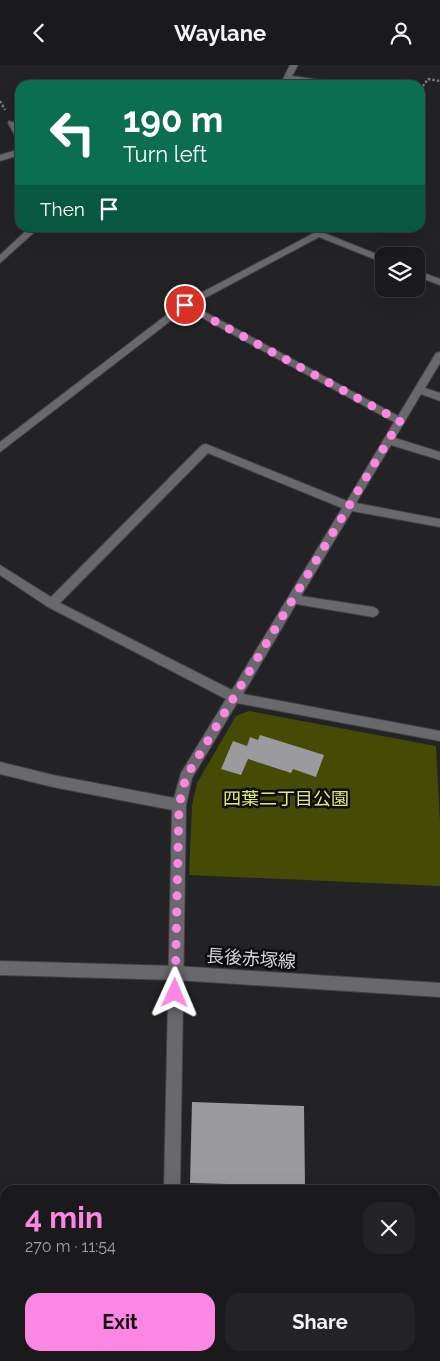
<!DOCTYPE html>
<meta charset="utf-8">
<style>
:root{--surface:#1a1a1c;--page:#232325;--text:#f1f3f6;--muted:#9fa1a3;--line:#38383b;--accent:#fc86e4}
body{margin:0;font-family:Raleway,"Noto Sans JP",sans-serif;background:var(--page);color:var(--text);height:100vh;display:flex;flex-direction:column;font-size:19px;white-space:nowrap}
*{box-sizing:border-box;margin:0}
p{font-size:16px;color:var(--muted)}
.icon{flex:none;width:28px;height:28px;fill:none;stroke:currentColor;stroke-width:2;stroke-linecap:round;stroke-linejoin:round}
.map{position:relative;flex:1;overflow:hidden}
.panel{position:absolute;left:0px;top:1120px;width:440px;height:176px;display:flex;flex-direction:column;background:var(--surface);border-radius:15px 15px 0 0;box-shadow:0 5px 20px #0002,0 0 0 1px var(--line)}
.panel>*{flex:none}
.banner{position:absolute;left:15px;top:15px;width:410px;height:152px;border-radius:15px;box-shadow:0 5px 20px #0002,0 0 0 1px var(--line);background:#0b6e4f;color:#fff;overflow:hidden}
.controls{position:absolute;left:375px;top:182px;display:grid;gap:10px}
.controls a{display:grid;place-items:center;width:50px;height:50px;border-radius:10px;background:var(--surface);box-shadow:0 5px 20px #0002,0 0 0 1px var(--line);font-size:25px}
.pin{position:absolute;display:grid;place-items:center;width:42px;height:42px;color:#fff;margin:-21px;border:2px solid #fff;border-radius:50%;box-shadow:0 1px 5px #0007}
.me{position:absolute;width:55px;margin:-28px;rotate:1deg;stroke-linejoin:round;filter:drop-shadow(0 0 4px #0008)}
.turn{display:flex;align-items:center;gap:18px;height:105px;padding:0 25px;font-size:22px}
.turn .icon{width:65px;height:65px;stroke-width:2.5}
.turn b{display:block;font-size:35px;line-height:42px}
.then{display:flex;align-items:center;height:48px;padding:0 25px;background:#0003;gap:10px;font-size:19px}
.round{display:grid;place-items:center;flex:none;width:52px;height:52px;border-radius:15px;background:var(--page)}
.headline{display:flex;align-items:center;justify-content:space-between;height:85px;padding:0 25px}
h1{font-size:30px;font-weight:700;line-height:38px;color:var(--accent)}
.action{display:flex;gap:10px;margin-top:auto;padding:10px 25px}
.action a{flex:1;height:58px;border-radius:15px;background:var(--accent);color:#111;font-size:20px;font-weight:700;line-height:58px;text-align:center}
.action a+a{background:var(--page);color:var(--text)}
header{display:flex;justify-content:space-between;align-items:center;height:65px;padding:0 25px;background:var(--surface);font-size:22px;font-weight:700}
.map>svg:first-child{display:block}
.green{fill:#454a05}
.building{fill:#9b9b9f}
.lines{fill:none;stroke-linecap:round;stroke-linejoin:round}
.minor-casing{stroke:#414043;stroke-width:2}
.tertiary-casing{stroke:#414043;stroke-width:2}
.secondary-casing{stroke:#414043;stroke-width:2}
.path{stroke:#7b7b7e;stroke-width:2.5;stroke-dasharray:2.5 2;stroke-linecap:butt}
.minor{fill:#69686c;fill-rule:evenodd}
.tertiary{fill:#69686c;fill-rule:evenodd}
.secondary{fill:#69686c;fill-rule:evenodd}
.route{stroke:#fc86e4;stroke-width:9;stroke-dasharray:0 16.2}
.labels{text-anchor:middle;stroke-width:5;stroke-linejoin:round;paint-order:stroke}
.park-label{font-size:18px;fill:#dfeb74;stroke:#0d0c0e}
.street-label{font-size:18px;fill:#d4d4d6;stroke:#0d0c0e}
</style>
<header><svg class="icon" aria-label="back" viewBox="0 0 24 24"><path d="M15 5l-7 7 7 7"/></svg>Waylane<svg class="icon" aria-label="person" viewBox="0 0 24 24"><circle cx="12" cy="8" r="4"/><path d="M4 21q1-7 8-7t8 7"/></svg></header>
<div class="map">
<svg width="440" height="1296" viewBox="0 0 440 1296">
<rect width="100%" height="100%" fill="#232326"/>
<path class="green" d="M 249,646 L 436,681 L 440,757 L 440,821 L 189,810 L 192,740 L 197,718 L 236,651 Z"/>
<path class="building" d="M 260,670 L 324,690 L 316,712 L 293,704 L 291,708 L 248,694 L 241,710 L 221,704 L 233,676 L 247,681 L 250,672 L 258,675 Z
M 192,1037 L 304,1041 L 305,1121 L 190,1118 Z"/>
<g class="lines">
<defs>
<path id="minor" d="M 290,0 L 298,0 L 292,11 L 342,18 L 346,20 L 324,20 L 290,16 L 288,20 L 280,20 Z
M 9,56 L 16,58 L 20,65 L 20,75 L 17,74 L 8,58 Z
M 20,84 L 20,90 L 0,96 L 0,90 Z
M 30,162 L 40,162 L 0,198 L 0,190 Z
M 319,162 L 328,162 L 324,168 L 384,192 L 384,198 L 319,172 L 192,240 L 398,351 L 436,288 L 440,287 L 440,298 L 425,323 L 440,328 L 440,336 L 421,329 L 395,373 L 440,387 L 440,395 L 391,380 L 356,438 L 440,454 L 440,462 L 352,446 L 301,531 L 373,542 L 377,544 L 379,547 L 377,550 L 373,552 L 296,539 L 243,629 L 440,666 L 440,676 L 237,638 L 192,713 L 186,740 L 180,1125 L 164,1125 L 172,745 L 53,722 L 0,709 L 0,697 L 53,710 L 174,733 L 181,708 L 226,634 L 48,542 L 0,510 L 0,500 L 51,532 L 202,380 L 206,379 L 347,436 L 394,357 L 186,244 L 0,387 L 0,377 L 182,238 L 316,167 ZM 208,388 L 342,443 L 232,625 L 60,538 Z
M 416,205 L 440,214 L 440,220 L 416,211 Z
M 128,1291 L 146,1291 L 145,1296 L 127,1296 Z"/>
<path id="tertiary" d="M 0,1211 L 5,1213 L 5,1229 L 0,1227 Z
M 186,1291 L 214,1291 L 216,1296 L 188,1296 Z"/>
<path id="secondary" d="M 0,896 L 176,901 L 440,918 L 440,932 L 176,915 L 0,910 Z"/>
</defs>
<use href="#minor" class="minor-casing"/>
<use href="#tertiary" class="tertiary-casing"/>
<use href="#secondary" class="secondary-casing"/>
<path class="path" d="M 420,25 L 428,14 L 440,16
M 0,36 L 5,45"/>
<use href="#minor" class="minor"/>
<use href="#tertiary" class="tertiary"/>
<use href="#secondary" class="secondary"/>
</g>
<g class="lines">
<path class="route" d="M 175,928 L 179,740 L 186,712 L 400,356 L 185,240"/>
</g>
<g class="labels">
<g class="park-label">
<text x="286" y="740">四葉二丁目公園</text>
</g>
<g class="street-label">
<text transform="translate(251 894) rotate(4)" y="6">長後赤塚線</text>
</g>
</g>
</svg>
<div class="controls">
<a><svg class="icon" aria-label="layers" viewBox="0 0 24 24"><path d="M12 4l9 5-9 5-9-5zM3 14l9 5 9-5"/></svg></a>
</div>
<div class="pin" style="left:185px;top:240px;background:#d93025"><svg class="icon" aria-label="arrive" viewBox="0 0 24 24"><path d="M6 21V4h12l-3 4 3 4H6"/></svg></div>
<svg class="me" style="left:175px;top:928px" viewBox="-20 -20 40 40"><path d="M0-17L14 15 0 8-14 15z" fill="#fc86e4" stroke="#fff" stroke-width="4"/></svg>
<div class="banner">
<div class="turn"><svg class="icon" aria-label="left" viewBox="0 0 24 24"><path d="M17 20v-9H6M10 6l-5 5 5 5"/></svg><div><b>190 m</b>Turn left</div></div>
<div class="then">Then<svg class="icon" aria-label="arrive" viewBox="0 0 24 24"><path d="M6 21V4h12l-3 4 3 4H6"/></svg></div>
</div>
<section class="panel">
<div class="headline"><div><h1>4 min</h1><p>270 m · 11:54</p></div><a class="round"><svg class="icon" aria-label="close" viewBox="0 0 24 24"><path d="M6 6l12 12M18 6L6 18"/></svg></a></div>
<div class="action"><a>Exit</a><a>Share</a></div>
</section>
</div>
